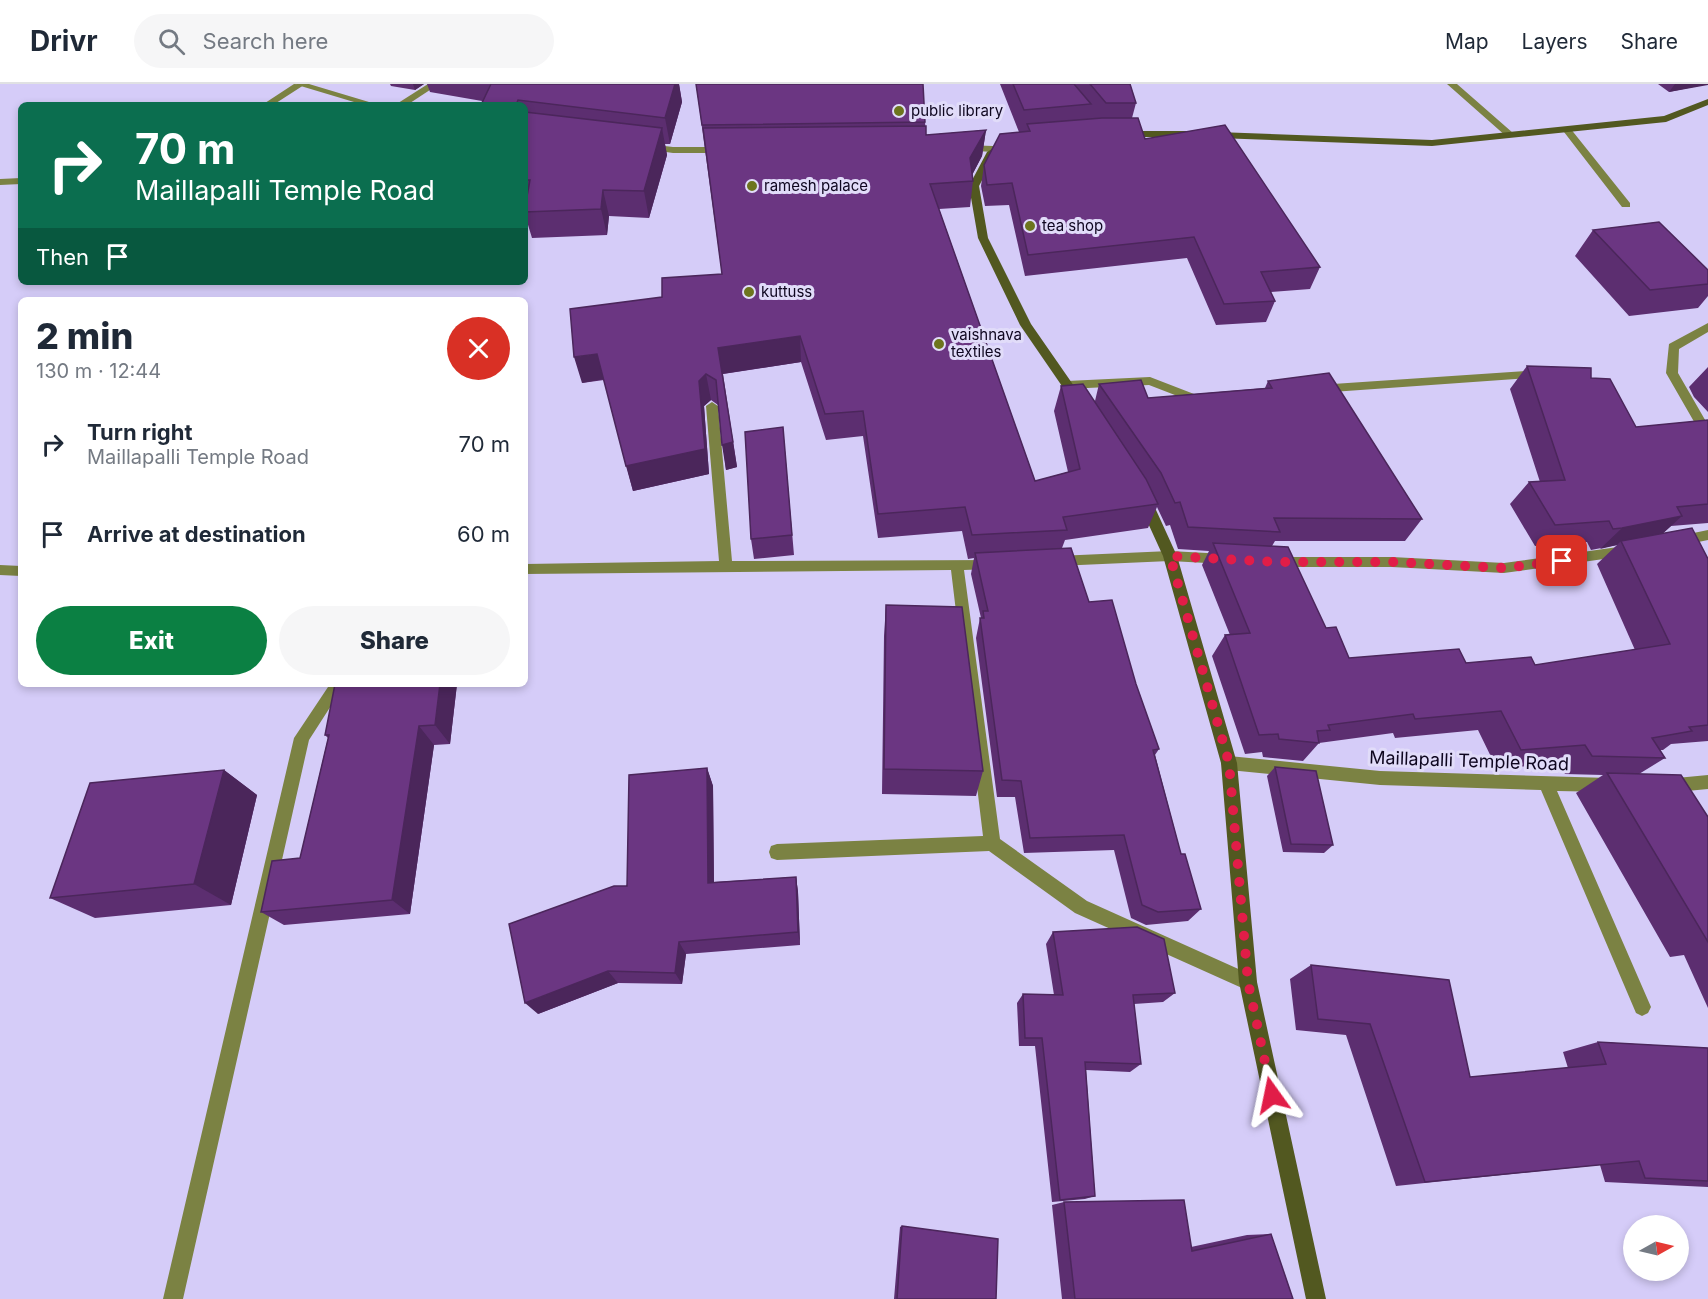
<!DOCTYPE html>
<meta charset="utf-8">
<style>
:root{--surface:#fff;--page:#f6f6f7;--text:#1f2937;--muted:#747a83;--line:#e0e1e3;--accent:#0b8043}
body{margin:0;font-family:Inter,sans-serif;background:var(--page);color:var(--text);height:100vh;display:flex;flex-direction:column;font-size:22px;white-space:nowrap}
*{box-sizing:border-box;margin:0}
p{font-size:20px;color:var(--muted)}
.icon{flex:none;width:33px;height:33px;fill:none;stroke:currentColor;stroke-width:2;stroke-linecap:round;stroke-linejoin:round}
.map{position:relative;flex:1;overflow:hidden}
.sheet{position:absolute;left:18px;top:213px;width:510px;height:390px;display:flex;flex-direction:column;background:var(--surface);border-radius:9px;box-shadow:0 3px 9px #0003}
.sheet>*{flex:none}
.guide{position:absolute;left:18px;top:18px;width:510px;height:183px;border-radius:9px;box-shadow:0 3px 9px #0003;background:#0b6e4f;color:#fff;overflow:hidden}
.needle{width:39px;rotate:82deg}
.controls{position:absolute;left:1623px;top:1131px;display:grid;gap:12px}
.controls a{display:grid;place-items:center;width:66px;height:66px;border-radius:50%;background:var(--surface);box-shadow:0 3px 9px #0003;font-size:30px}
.pin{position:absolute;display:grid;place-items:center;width:51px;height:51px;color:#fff;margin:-26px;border-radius:12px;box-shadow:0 3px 9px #0006}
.me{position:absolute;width:66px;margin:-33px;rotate:348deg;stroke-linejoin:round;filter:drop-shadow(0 0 4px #0008)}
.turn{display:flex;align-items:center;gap:21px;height:126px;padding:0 18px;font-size:27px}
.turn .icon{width:78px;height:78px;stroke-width:2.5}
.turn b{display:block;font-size:42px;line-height:51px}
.then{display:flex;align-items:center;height:57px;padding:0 18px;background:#0003;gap:12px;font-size:22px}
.round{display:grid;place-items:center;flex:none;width:63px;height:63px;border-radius:32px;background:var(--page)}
.summary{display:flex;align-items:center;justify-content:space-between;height:102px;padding:0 18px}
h1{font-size:36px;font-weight:800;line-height:45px}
.primary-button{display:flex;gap:12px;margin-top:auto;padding:12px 18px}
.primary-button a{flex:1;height:69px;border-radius:36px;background:var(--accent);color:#fff;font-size:24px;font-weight:800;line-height:69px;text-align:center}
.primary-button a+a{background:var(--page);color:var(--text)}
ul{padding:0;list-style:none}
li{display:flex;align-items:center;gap:18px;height:90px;padding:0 18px}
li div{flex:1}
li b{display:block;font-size:22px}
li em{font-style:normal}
header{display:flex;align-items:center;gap:36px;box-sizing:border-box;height:84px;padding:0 30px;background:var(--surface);border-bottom:2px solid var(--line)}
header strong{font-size:28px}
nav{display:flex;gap:33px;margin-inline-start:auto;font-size:21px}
.search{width:420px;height:54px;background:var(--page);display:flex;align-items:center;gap:15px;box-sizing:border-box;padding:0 21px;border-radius:33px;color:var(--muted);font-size:22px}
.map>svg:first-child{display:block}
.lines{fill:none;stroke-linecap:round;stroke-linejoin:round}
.service{fill:#7b8243;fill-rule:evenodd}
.minor{fill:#7b8243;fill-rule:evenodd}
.tertiary{fill:#7b8243;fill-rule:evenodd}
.secondary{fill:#525820;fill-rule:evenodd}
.wall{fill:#5c2e70}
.shaded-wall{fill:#4b265b}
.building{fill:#6b3682;stroke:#4b265b;stroke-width:1.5}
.route{stroke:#e11d48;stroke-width:10;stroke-dasharray:0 18}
.poi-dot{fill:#6d751e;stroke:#e1dcf9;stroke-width:2}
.labels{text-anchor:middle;stroke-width:6;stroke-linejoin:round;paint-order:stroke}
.far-poi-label{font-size:15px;fill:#0e061f;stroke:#e1dcf9;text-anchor:start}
.street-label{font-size:18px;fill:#0e061f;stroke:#e1dcf9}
</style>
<header>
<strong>Drivr</strong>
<div class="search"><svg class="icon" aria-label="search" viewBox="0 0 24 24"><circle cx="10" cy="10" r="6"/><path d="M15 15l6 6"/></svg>Search here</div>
<nav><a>Map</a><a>Layers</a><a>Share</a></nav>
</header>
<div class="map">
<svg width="1708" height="1215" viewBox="0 0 1708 1215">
<rect width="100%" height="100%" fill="#d5ccf8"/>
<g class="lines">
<path class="service" d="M 428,0 L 439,0 L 407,21 L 395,21 Z"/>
<path class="minor" d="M 294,0 L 304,1 L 273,21 L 262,21 Z
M 1447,0 L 1457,0 L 1513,49 L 1513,53 L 1507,53 Z
M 1564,44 L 1570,44 L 1630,119 L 1630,123 L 1622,123 L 1564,48 Z
M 21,94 L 21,100 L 0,101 L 0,95 Z
M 1708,239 L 1708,248 L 1679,265 L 1678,289 L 1708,341 L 1708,356 L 1704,355 L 1666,289 L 1669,260 Z
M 1540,286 L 1546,290 L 1544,293 L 1318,309 L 1312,305 L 1318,301 Z
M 1150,293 L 1194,310 L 1209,310 L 1211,313 L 1209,316 L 1193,318 L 1149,301 L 1067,305 L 1061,301 L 1067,297 Z
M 712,318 L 718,322 L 732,477 L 996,476 L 998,480 L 991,485 L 964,486 L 1000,755 L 1087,817 L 1254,892 L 1257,898 L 1254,904 L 1248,907 L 1242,904 L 1075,829 L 989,767 L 777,776 L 771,774 L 769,768 L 771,762 L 777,760 L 983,752 L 951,486 L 525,490 L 525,480 L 719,477 L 706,322 Z
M 1708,446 L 1708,456 L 1679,462 L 1672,457 L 1679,452 Z
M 1625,462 L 1632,467 L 1625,472 L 1504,489 L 1392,483 L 1276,483 L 1269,478 L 1276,473 L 1392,473 L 1504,479 Z
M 1170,467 L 1225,470 L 1232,475 L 1225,480 L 1170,477 L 1057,482 L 1050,477 L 1057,472 Z
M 0,481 L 21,482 L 21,492 L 0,491 Z
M 330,600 L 345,600 L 309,656 L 183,1215 L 163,1215 L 294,654 Z
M 1229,672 L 1380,687 L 1609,694 L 1615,696 L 1617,701 L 1615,706 L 1609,708 L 1557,707 L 1651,923 L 1648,929 L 1642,932 L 1636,929 L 1541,706 L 1380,701 L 1229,686 L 1223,684 L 1221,679 L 1223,674 Z
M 1708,691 L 1708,705 L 1666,709 L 1660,707 L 1658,702 L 1660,697 L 1666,695 Z"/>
<path class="tertiary" d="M 294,0 L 309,0 L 379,21 L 364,21 Z
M 648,60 L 673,63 L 726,63 L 731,66 L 726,69 L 673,69 L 645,65 L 643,63 Z
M 963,61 L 993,62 L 998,65 L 993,68 L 960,66 L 960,62 Z"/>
<path class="secondary" d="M 1708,15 L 1708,21 L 1666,38 L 1432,62 L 1190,53 L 1123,53 L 1118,50 L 1123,47 L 1190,47 L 1432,56 L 1664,32 Z
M 992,65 L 997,68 L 979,102 L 988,154 L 1031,240 L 1083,315 L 1083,321 L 1075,321 L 1020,241 L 978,154 L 969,102 L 987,68 Z
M 1144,410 L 1151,415 L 1177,472 L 1237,679 L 1257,898 L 1326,1215 L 1306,1215 L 1239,898 L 1221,679 L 1163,472 L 1137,415 Z"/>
</g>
<path class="wall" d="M 390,0 L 424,0 L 415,6 L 391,2 Z
M 427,0 L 679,0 L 682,18 L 670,60 L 665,60 L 667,71 L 649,134 L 609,132 L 607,151 L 532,154 L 525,131 L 525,21 L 481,21 L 482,17 L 430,8 Z
M 696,0 L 925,38 L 926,51 L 986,46 L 982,72 L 972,91 L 973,97 L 970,123 L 939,125 L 1035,397 L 1068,388 L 1054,327 L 1061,302 L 1095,317 L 1099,300 L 1148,314 L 1265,304 L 1268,297 L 1422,435 L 1405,457 L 1275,457 L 1272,462 L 1326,544 L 1349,574 L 1535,581 L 1635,566 L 1597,480 L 1617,461 L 1591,466 L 1587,458 L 1535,462 L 1510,420 L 1529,398 L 1540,398 L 1510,305 L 1527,282 L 1591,294 L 1636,343 L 1708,336 L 1708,439 L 1671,442 L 1663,449 L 1708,475 L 1708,657 L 1671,660 L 1663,666 L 1660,666 L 1665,674 L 1639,690 L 1708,733 L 1708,924 L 1684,871 L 1670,873 L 1576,709 L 1603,691 L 1565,690 L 1559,679 L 1497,685 L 1478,646 L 1395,654 L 1393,649 L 1319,659 L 1303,677 L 1263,673 L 1262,668 L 1245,670 L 1212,572 L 1225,551 L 1230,551 L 1202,481 L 1209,467 L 1178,465 L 1170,441 L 1166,442 L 1157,423 L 1148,444 L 1065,456 L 1062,464 L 1089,518 L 1136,600 L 1159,665 L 1155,671 L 1181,770 L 1201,825 L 1188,837 L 1146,841 L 1131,834 L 1114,766 L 1024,769 L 1015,713 L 997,713 L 976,554 L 980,534 L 981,534 L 971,490 L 974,474 L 968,475 L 962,447 L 878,454 L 863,352 L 826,356 L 801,278 L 723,290 L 737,383 L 726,386 L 718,321 L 711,316 L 704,322 L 709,390 L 633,407 L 604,296 L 582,299 L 662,213 L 722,190 Z
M 1000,0 L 1130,0 L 1136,19 L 1132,34 L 1145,55 L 1320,183 L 1310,205 L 1271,208 L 1275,217 L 1266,238 L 1216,241 L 1187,174 L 1025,192 L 1009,121 L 985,122 L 981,102 L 984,81 L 1019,48 Z
M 1658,0 L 1708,0 L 1669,8 Z
M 1593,146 L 1708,186 L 1708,212 L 1698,224 L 1629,232 L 1575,172 Z
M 1708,283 L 1708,328 L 1694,313 L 1689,303 Z
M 783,343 L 794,471 L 754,475 L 751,455 Z
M 886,521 L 983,687 L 976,712 L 882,710 L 884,552 Z
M 457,600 L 450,660 L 434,661 L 410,830 L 284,841 L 261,828 L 300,774 L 328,654 L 325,651 Z
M 1275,683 L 1333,761 L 1324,769 L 1283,768 L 1267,692 Z
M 707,684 L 713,702 L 714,798 L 796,793 L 798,808 L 800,861 L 686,870 L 682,900 L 618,899 L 538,930 Z
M 224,686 L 257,711 L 231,821 L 95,834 L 50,814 Z
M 1053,848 L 1175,909 L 1163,918 L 1134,920 L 1141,980 L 1130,988 L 1086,986 L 1095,1112 L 1085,1115 L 1052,1118 L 1035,962 L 1019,962 L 1017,919 L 1023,910 L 1054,911 L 1046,860 Z
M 1311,881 L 1470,993 L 1568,984 L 1563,968 L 1598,958 L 1708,964 L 1708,1103 L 1605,1098 L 1600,1081 L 1396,1102 L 1346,951 L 1296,946 L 1290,895 Z
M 1064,1118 L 1191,1163 L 1247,1151 L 1271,1150 L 1293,1215 L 1062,1215 L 1052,1121 Z
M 902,1142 L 996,1215 L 894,1215 L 900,1143 Z"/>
<path class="shaded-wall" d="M 413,0 L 424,0 L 415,6 Z
M 675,0 L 679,0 L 682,18 L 670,60 L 665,34 Z
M 1675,0 L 1708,0 L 1708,1 L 1669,8 Z
M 662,44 L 667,71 L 649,134 L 644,107 Z
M 986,46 L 982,72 L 969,97 L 970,74 Z
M 603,106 L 609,132 L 607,151 L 601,125 Z
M 800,252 L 801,278 L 722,290 L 718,264 Z
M 597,270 L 604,295 L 582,299 L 574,273 Z
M 706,290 L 711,316 L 704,322 L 709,390 L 633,407 L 626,382 L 699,297 Z
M 733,358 L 737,383 L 726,386 L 722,361 Z
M 1682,432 L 1659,453 L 1621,457 L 1617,461 L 1600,465 L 1622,444 Z
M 440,600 L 457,600 L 450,660 L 435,641 Z
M 419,642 L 434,661 L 410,830 L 392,816 Z
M 707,684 L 713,702 L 714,813 L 708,799 Z
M 224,686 L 257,711 L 231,821 L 194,800 Z
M 796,793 L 798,808 L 800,861 L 798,848 Z
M 679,858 L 686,870 L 682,900 L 675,889 Z
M 608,887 L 618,899 L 538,930 L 525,919 Z"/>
<path class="building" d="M 491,0 L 675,0 L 665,34 L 518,16 L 516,21 L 481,21 Z
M 696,0 L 923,0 L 925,38 L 702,41 Z
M 1013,0 L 1074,0 L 1091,20 L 1024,26 Z
M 1090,0 L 1130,0 L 1136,19 L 1106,19 Z
M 525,28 L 662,44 L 644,107 L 603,106 L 601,125 L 525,128 L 525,123 L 530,96 L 525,96 Z
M 1102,34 L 1138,34 L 1145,55 L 1225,41 L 1320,183 L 1261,188 L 1275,217 L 1224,220 L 1194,153 L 1028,171 L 1012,99 L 987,101 L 984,81 L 1000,50 L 1030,47 L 1027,40 Z
M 926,42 L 926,51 L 986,46 L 970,74 L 973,97 L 930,100 L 1035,397 L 1080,385 L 1061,302 L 1083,300 L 1146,395 L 1158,420 L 1063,433 L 1067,446 L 972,451 L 965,423 L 878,430 L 863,327 L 825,330 L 800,252 L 718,264 L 733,358 L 722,361 L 716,296 L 706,290 L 699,297 L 705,365 L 626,382 L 597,270 L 574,273 L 570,225 L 662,213 L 662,194 L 722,190 L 703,44 Z
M 1659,138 L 1708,186 L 1708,200 L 1650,206 L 1593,146 Z
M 1527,282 L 1591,284 L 1591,294 L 1610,295 L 1636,343 L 1708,336 L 1708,420 L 1677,423 L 1682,432 L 1622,444 L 1613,445 L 1609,437 L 1555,441 L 1529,398 L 1565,396 Z
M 1329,289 L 1422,435 L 1274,434 L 1280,448 L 1188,443 L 1180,418 L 1175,419 L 1161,389 L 1099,300 L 1141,296 L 1148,314 L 1272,304 L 1268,297 Z
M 783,343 L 792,451 L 751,455 L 745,348 Z
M 1692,444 L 1708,475 L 1708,641 L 1689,643 L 1692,647 L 1652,654 L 1665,674 L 1592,672 L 1585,661 L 1521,666 L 1501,627 L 1415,635 L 1413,630 L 1328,641 L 1330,646 L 1317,647 L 1319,659 L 1279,655 L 1278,650 L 1259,651 L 1225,551 L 1250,549 L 1213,459 L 1288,463 L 1326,544 L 1336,543 L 1349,574 L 1459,565 L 1466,579 L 1531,573 L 1535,581 L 1670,560 L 1621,457 Z
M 1071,464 L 1089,518 L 1112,516 L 1136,600 L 1159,665 L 1153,666 L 1181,770 L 1185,770 L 1201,825 L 1158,828 L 1142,821 L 1124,751 L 1030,754 L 1021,697 L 1002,696 L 980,534 L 984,534 L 983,527 L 988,527 L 975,469 Z
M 886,521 L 962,523 L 983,687 L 884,685 Z
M 335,600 L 440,600 L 435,641 L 419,642 L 392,816 L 261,828 L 272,777 L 300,774 L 329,651 L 325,651 Z
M 1275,683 L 1316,687 L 1333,761 L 1291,760 Z
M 707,684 L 708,799 L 796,793 L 798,848 L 679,858 L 675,889 L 608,887 L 525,919 L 509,840 L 614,802 L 627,802 L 629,691 Z
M 224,686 L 194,800 L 50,814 L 90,699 Z
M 1607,689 L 1681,691 L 1708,733 L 1708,858 Z
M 1137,843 L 1164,855 L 1175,909 L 1133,911 L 1141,980 L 1085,978 L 1095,1112 L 1060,1116 L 1042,954 L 1025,954 L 1023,910 L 1063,911 L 1053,848 Z
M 1311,881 L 1449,896 L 1470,993 L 1606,980 L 1598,958 L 1708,964 L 1708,1097 L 1645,1094 L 1639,1077 L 1425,1098 L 1370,940 L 1318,935 Z
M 1184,1116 L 1192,1167 L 1271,1150 L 1293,1215 L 1075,1215 L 1064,1118 Z
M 902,1142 L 998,1155 L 996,1215 L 897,1215 Z"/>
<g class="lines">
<path class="route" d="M 1272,1011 L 1248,898 L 1229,679 L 1170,472 L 1277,478 L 1392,478 L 1504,484 L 1562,477"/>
</g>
<g class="poi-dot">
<circle cx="899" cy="27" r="6"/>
<circle cx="752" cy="102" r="6"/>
<circle cx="1030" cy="142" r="6"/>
<circle cx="749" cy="208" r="6"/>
<circle cx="939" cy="260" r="6"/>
</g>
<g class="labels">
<g class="far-poi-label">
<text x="911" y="32">public library</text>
<text x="764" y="107">ramesh palace</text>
<text x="1042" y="147">tea shop</text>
<text x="761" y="213">kuttuss</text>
<text x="951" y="256">vaishnava<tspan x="951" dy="17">textiles</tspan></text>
</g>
<g class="street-label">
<text transform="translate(1469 677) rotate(2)" y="6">Maillapalli Temple Road</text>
</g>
</g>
</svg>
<div class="controls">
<a><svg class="needle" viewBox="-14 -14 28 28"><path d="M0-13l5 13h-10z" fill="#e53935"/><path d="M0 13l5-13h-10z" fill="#747a83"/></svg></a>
</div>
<div class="pin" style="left:1562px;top:477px;background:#d93025"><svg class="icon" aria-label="arrive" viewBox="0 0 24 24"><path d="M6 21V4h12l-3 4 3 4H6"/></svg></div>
<svg class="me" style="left:1272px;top:1011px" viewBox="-20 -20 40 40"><path d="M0-17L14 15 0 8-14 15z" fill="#e11d48" stroke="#fff" stroke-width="4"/></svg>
<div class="guide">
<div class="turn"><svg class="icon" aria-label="right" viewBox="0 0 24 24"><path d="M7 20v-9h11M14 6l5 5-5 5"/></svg><div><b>70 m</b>Maillapalli Temple Road</div></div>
<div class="then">Then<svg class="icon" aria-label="arrive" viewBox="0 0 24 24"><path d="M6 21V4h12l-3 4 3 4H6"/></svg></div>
</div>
<section class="sheet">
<div class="summary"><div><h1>2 min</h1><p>130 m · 12:44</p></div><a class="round" style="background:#d93025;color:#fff"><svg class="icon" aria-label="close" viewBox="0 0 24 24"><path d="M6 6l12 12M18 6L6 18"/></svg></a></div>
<ul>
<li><svg class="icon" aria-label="right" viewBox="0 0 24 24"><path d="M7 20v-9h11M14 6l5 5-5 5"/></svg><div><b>Turn right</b><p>Maillapalli Temple Road</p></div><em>70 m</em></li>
<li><svg class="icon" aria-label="arrive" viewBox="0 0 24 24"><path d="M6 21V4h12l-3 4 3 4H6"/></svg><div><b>Arrive at destination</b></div><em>60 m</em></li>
</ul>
<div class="primary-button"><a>Exit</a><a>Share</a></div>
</section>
</div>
